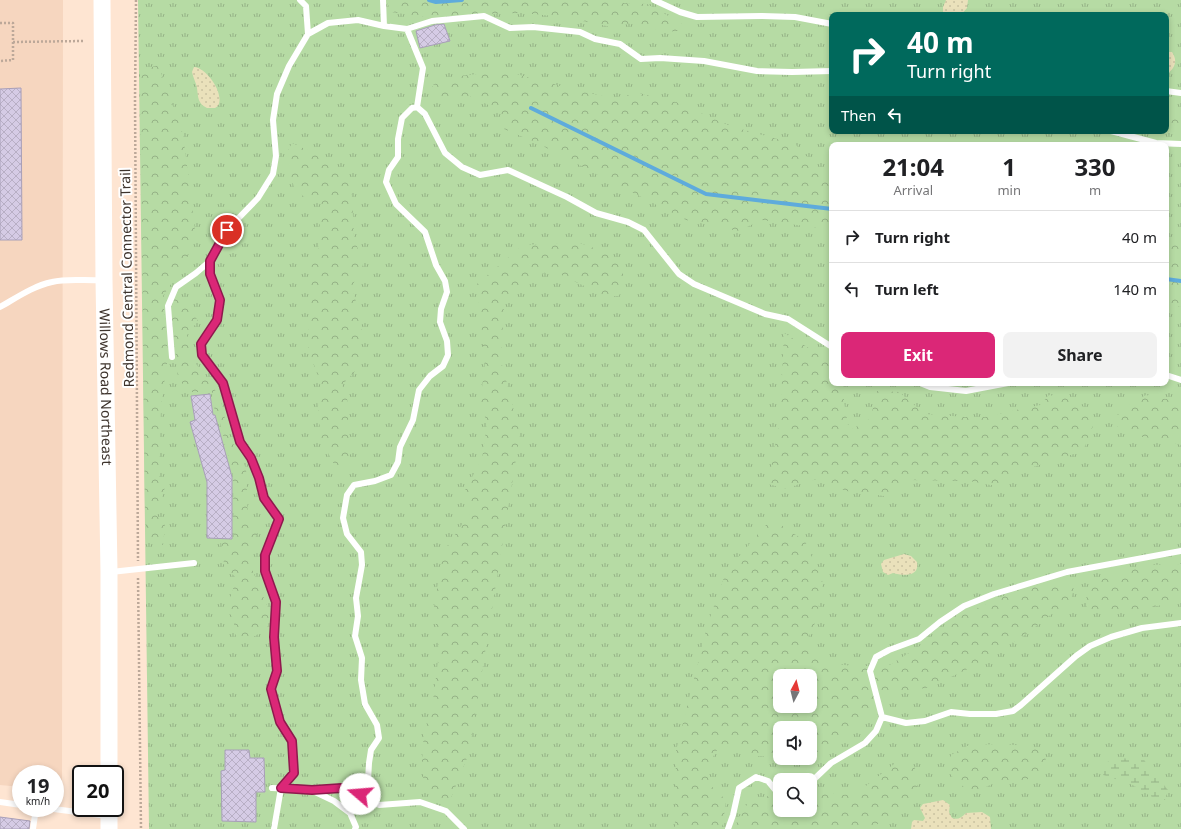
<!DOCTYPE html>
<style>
:root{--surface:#fff;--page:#f2f2f2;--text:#202124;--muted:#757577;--line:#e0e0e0;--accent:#db2777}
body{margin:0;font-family:"Noto Sans",sans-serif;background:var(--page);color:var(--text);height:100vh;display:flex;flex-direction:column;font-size:15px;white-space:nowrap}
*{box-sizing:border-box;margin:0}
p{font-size:13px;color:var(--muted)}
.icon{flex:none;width:22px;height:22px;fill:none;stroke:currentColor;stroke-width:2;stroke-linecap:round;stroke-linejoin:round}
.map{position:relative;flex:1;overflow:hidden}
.sheet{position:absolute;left:829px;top:142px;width:340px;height:244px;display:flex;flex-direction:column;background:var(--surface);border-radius:8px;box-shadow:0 2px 6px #0003}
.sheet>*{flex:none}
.top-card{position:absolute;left:829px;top:12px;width:340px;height:122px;border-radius:8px;box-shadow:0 2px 6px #0003;background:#00695c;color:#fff;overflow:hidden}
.needle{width:26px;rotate:7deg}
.buttons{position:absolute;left:773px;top:669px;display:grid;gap:8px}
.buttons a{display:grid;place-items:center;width:44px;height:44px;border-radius:8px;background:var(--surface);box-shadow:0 2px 6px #0003;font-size:20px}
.speed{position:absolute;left:12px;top:765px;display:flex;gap:8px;font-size:20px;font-weight:700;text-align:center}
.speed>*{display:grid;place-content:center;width:52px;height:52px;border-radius:50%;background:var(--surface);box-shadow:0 2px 6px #0003;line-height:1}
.speed small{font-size:10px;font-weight:400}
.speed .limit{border:2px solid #111;border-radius:6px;background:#fff;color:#111}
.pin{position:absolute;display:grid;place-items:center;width:34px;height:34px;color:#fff;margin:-17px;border:2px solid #fff;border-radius:50%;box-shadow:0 1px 4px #0007}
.me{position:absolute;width:44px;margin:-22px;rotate:288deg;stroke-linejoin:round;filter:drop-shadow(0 0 3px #0008)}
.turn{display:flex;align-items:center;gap:14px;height:84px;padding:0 12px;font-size:18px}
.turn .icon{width:52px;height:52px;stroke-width:2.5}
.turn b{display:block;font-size:28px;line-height:34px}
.then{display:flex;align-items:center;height:38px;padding:0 12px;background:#0003;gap:8px;font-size:15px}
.eta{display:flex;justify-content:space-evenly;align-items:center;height:68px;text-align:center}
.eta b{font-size:24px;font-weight:700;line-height:28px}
.action{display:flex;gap:8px;margin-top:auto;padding:8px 12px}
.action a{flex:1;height:46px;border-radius:8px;background:var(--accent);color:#fff;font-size:16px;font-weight:700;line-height:46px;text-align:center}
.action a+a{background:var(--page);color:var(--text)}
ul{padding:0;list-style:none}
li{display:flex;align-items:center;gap:12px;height:52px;padding:0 12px;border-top:1px solid var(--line)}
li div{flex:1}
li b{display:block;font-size:15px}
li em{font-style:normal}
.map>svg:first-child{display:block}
.built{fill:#f6d6bf}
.grass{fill:url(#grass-tufts);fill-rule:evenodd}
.forest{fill:url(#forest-crowns);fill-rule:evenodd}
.wetland{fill:url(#wetland-marsh)}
.sand{fill:url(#sand-dots)}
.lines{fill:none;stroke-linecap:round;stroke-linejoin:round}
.stream{stroke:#5eabdc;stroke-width:4}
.building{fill:url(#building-cross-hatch);stroke:#a89fb8}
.path{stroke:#bca899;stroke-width:2.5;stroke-dasharray:2 2;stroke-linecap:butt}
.service{stroke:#fff;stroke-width:6}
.secondary{stroke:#fff;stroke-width:17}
.route-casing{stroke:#8e194d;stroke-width:10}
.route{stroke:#db2777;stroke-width:7}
.labels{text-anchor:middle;stroke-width:4;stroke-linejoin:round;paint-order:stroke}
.street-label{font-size:14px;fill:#3e342d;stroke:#fff}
</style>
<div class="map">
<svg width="1181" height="829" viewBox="0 0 1181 829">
<defs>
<pattern id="grass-tufts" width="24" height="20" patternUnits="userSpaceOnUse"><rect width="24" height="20" fill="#b6dba4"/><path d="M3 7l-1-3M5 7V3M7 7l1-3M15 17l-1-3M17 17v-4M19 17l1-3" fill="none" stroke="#95b286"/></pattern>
<pattern id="forest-crowns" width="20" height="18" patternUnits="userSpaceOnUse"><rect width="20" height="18" fill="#b6dba4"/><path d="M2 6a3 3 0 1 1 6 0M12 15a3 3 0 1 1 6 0" fill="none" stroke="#95b286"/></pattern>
<pattern id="wetland-marsh" width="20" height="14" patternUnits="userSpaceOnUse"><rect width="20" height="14" fill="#b6dba4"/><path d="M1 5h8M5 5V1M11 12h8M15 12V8" fill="none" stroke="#95b286"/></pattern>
<pattern id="sand-dots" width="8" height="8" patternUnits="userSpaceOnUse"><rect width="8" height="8" fill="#eae1bb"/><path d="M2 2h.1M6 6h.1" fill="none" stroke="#cac2a1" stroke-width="1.8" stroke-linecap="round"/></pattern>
<pattern id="building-cross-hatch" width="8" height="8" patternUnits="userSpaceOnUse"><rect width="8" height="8" fill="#d5cbe5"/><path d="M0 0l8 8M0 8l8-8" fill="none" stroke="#b8afc5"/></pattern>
</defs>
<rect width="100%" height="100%" fill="#fee5d2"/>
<path class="built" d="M 0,0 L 63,0 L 62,790 L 55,790 L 55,774 L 21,774 L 21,787 L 0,785 Z"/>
<path class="grass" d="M 138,0 L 1181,0 L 1181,829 L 149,829 ZM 832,15 L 1166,15 L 1166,131 L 832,131 ZM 832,145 L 1166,145 L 1166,383 L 832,383 ZM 780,676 L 810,676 L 810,706 L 780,706 ZM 780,728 L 810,728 L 810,758 L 780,758 ZM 780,780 L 810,780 L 810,810 L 780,810 Z"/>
<path class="forest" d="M 386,0 L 606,0 L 623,3 L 647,4 L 681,23 L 686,30 L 666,32 L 634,23 L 611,27 L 564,17 L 522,13 L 469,14 L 431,18 L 391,12 Z
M 158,65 L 183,134 L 196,238 L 179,272 L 163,296 L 168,356 L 161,406 L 159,478 L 165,487 L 157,516 L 165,525 L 163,545 L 148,538 L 145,511 L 140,71 Z
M 505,71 L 575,90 L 612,98 L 639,93 L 676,102 L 730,126 L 795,144 L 810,160 L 830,179 L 832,179 L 832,230 L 762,220 L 738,231 L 686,220 L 535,142 L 504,129 L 500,110 L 469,96 L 439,101 L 429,90 L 437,82 L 459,76 Z
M 1181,109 L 1181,133 L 1165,131 L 1166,111 Z
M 292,143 L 314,153 L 348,181 L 352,197 L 354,237 L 363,265 L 352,286 L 362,326 L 360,366 L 342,385 L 347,395 L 350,456 L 340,475 L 321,440 L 317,397 L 322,391 L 318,376 L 308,348 L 311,267 L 318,254 L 321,204 L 307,199 L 295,190 L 290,174 L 287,152 Z
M 1166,241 L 1181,243 L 1181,307 L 1166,304 Z
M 577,242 L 608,253 L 623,270 L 623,284 L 619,296 L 605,296 L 549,269 L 504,304 L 501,361 L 520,434 L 469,753 L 451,798 L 433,799 L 424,787 L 422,761 L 424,733 L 433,701 L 439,653 L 434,607 L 443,552 L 470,513 L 464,492 L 482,459 L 487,423 L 480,402 L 485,365 L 477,284 L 523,245 Z
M 179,292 L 198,321 L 187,335 L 191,357 L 220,397 L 229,436 L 246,468 L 248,522 L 257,534 L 246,555 L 271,615 L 266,630 L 245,641 L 236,637 L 233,618 L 226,608 L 233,590 L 235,576 L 225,570 L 221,542 L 234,540 L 233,474 L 218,415 L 215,413 L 212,392 L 190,392 L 178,379 L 171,308 L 175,297 Z
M 784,333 L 832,362 L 832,383 L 843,383 L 844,402 L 849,431 L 871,418 L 876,391 L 899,392 L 925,414 L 979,418 L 1040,405 L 1049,395 L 1079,400 L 1093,426 L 1083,451 L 1011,474 L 996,486 L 969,481 L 910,480 L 884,496 L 846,491 L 821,479 L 806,481 L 787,489 L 768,484 L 780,420 Z
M 1146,395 L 1181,402 L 1181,445 L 1168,441 L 1125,434 L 1113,422 L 1124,407 Z
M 772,519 L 805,541 L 823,583 L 816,621 L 807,640 L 825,663 L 854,666 L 888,666 L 920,646 L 952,620 L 1003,596 L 1023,588 L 1042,583 L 1066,583 L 1074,586 L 1070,606 L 1053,613 L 1022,637 L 964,671 L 926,688 L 895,692 L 866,714 L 830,748 L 810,754 L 810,728 L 780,728 L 780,757 L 755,756 L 731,746 L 717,750 L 708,765 L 709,784 L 726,800 L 723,824 L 721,829 L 675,829 L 676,751 L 707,626 L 726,572 L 761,530 ZM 780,676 L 810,676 L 810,706 L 780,706 Z
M 1181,564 L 1181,603 L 1173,603 L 1125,612 L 1087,609 L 1086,589 L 1098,579 L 1149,565 Z
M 1001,744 L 1028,746 L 1044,752 L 1047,765 L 1025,781 L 994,783 L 974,793 L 956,782 L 947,769 L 951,755 L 969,745 Z
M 898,761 L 914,766 L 920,781 L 908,801 L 871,829 L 734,829 L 739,817 L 748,803 L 774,794 L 780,797 L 780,810 L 810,810 L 810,793 L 819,790 L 842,795 L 858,792 Z"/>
<path class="wetland" d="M 1120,758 L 1144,760 L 1168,790 L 1165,800 L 1157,800 L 1131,784 L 1103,775 L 1104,763 Z"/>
<path class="sand" d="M 946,0 L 968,0 L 967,8 L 961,15 L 943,15 L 943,7 Z
M 1168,52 L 1172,52 C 1178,61 1175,68 1167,74 L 1166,73 L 1166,53 Z
M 194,67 C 207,68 225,94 218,106 L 215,108 L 207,108 C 198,104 198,97 197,88 C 196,83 193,77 192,72 Z
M 904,554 L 911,556 L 917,562 C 920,577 903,576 893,573 L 888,575 L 883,572 L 881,564 L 884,560 Z
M 943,800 L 950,805 L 949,812 L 952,818 C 958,820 961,818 966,813 L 982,812 L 990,817 L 991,829 L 911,829 L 912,822 L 914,820 L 923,821 L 925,818 L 920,808 L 923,804 Z"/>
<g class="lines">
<path class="stream" d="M 429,0 L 436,2 L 462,0
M 531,108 L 706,194 L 832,209
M 1166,279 L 1181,281"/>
</g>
<path class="building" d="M 444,24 L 450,41 L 420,48 L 416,31 L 435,25 Z
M 21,88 L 22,240 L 0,240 L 0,89 Z
M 210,394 L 213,415 L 215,415 L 232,477 L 232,539 L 207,538 L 207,482 L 190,422 L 195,420 L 191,396 Z
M 225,750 L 249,750 L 250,758 L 264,758 L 265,792 L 256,792 L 256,822 L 222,821 L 221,771 L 225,770 Z
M 0,817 L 30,821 L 29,829 L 0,829 Z"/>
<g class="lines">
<path class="path" d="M 136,0 L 135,100 L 138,561
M 0,23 L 13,23 L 13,60 L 0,61
M 13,42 L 83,41
M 138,578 L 141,829"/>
<path class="service" d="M 300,0 L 306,6 L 308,34
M 383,0 L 384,26
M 654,0 L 680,12 L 697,17 L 762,16 L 795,17 L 832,24
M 407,29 L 423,68 L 417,107
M 1166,91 L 1181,93
M 1111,131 L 1156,143 L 1181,144
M 210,261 L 210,274 L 220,300 L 217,320 L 201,344 L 202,355 L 223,383 L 240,442 L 251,458 L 259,478 L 264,498 L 279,519 L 265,555 L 265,571 L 276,602 L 274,637 L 277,671 L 271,689 L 280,722 L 292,741 L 294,773 L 281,788 L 274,829
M 0,307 C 16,298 33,286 52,282 C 68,278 86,281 102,280
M 172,357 L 168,306 L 176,287 L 196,273 L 210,261 L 227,230 L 258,198 L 273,174 L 276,156 L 273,120 L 277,94 L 289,66 L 308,34 L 328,23 L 358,20 L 384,26 L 407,29 L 432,21 L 484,16 L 510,28 L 533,27 L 580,32 L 595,39 L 620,44 L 641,59 L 660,58 L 704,61 L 757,71 L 792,72 L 832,71
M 1166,375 L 1181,380
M 920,383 L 930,387 L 966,391 L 1008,383
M 1045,383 L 1064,383
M 111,572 L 194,563
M 882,717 L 906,723 L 925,721 L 951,712 L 970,714 L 996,714 L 1013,711 L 1021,705 L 1076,656 L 1090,646 L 1111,637 L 1142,628 L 1181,623
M 810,783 L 831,763 L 865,743 L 876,731 L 882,717 L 870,671 L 876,657 L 889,650 L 919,639 L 940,622 L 964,606 L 994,594 L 1067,572 L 1181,551
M 272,788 L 312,790 L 342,788 L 360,794 L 379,805 L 420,802 L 446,811 L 464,829
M 313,791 L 334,801 L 350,813 L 356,827 L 355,829
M 0,802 L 21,805
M 46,808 L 108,816
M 350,813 L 368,781 L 369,763 L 371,750 L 379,738 L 377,725 L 365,704 L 361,680 L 362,658 L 355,636 L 358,616 L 356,598 L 362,565 L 361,552 L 347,534 L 343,518 L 347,495 L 354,485 L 375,481 L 391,475 L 398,462 L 400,447 L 413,420 L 419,390 L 430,376 L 443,366 L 448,355 L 447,341 L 440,322 L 441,309 L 447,292 L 445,281 L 436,265 L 425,232 L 396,204 L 386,182 L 389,170 L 398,157 L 398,139 L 402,118 L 412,108 L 417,107 L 425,114 L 445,153 L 462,167 L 480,175 L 508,170 L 567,197 L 596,213 L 628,222 L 644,230 L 679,274 L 694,284 L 765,314 L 788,319 L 832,347
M 33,829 L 36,808
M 728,829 L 733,815 L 739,788 L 756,777 L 768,781 L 777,792 L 780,792"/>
<g class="secondary">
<path id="s1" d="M 102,0 L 104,280 L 109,572 L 109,774"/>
<path d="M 109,829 L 109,808"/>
</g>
</g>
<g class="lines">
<defs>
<path id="route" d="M 227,230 L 210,261 L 210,274 L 220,300 L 217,320 L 201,344 L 202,355 L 223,383 L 240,442 L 251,458 L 259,478 L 264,498 L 279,519 L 265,555 L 265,571 L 276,602 L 274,637 L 277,671 L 271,689 L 280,722 L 292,741 L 294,773 L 281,788 L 312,790 L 342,788 L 360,794"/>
</defs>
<use href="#route" class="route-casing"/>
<use href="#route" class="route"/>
</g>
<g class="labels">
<g class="street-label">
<text transform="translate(127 278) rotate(-91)" y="5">Redmond Central Connector Trail</text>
<text dy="5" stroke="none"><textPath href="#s1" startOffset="387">Willows Road Northeast</textPath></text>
</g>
</g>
</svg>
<div class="buttons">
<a><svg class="needle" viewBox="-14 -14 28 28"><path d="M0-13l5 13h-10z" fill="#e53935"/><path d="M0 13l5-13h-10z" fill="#757577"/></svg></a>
<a><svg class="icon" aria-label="sound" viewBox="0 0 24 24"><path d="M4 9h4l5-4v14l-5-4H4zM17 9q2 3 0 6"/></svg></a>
<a><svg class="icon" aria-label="search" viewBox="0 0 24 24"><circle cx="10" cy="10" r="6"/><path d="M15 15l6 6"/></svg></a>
</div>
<div class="speed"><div>19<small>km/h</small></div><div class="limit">20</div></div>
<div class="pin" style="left:227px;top:230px;background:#d93025"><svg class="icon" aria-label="arrive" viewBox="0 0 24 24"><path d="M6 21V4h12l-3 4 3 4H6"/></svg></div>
<svg class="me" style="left:360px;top:794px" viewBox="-20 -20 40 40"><circle r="19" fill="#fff"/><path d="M0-13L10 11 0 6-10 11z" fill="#db2777"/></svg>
<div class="top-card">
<div class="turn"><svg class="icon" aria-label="right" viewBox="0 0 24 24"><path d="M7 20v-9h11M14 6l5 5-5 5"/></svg><div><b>40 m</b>Turn right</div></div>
<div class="then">Then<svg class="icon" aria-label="left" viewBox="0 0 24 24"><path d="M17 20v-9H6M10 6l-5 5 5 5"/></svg></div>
</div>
<section class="sheet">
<div class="eta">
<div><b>21:04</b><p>Arrival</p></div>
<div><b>1</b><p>min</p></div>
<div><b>330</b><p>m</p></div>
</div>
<ul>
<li><svg class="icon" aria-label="right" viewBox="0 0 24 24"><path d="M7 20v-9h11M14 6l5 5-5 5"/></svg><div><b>Turn right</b></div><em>40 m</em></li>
<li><svg class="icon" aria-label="left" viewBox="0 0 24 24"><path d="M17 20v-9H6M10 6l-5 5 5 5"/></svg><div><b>Turn left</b></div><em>140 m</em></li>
</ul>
<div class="action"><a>Exit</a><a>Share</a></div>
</section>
</div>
